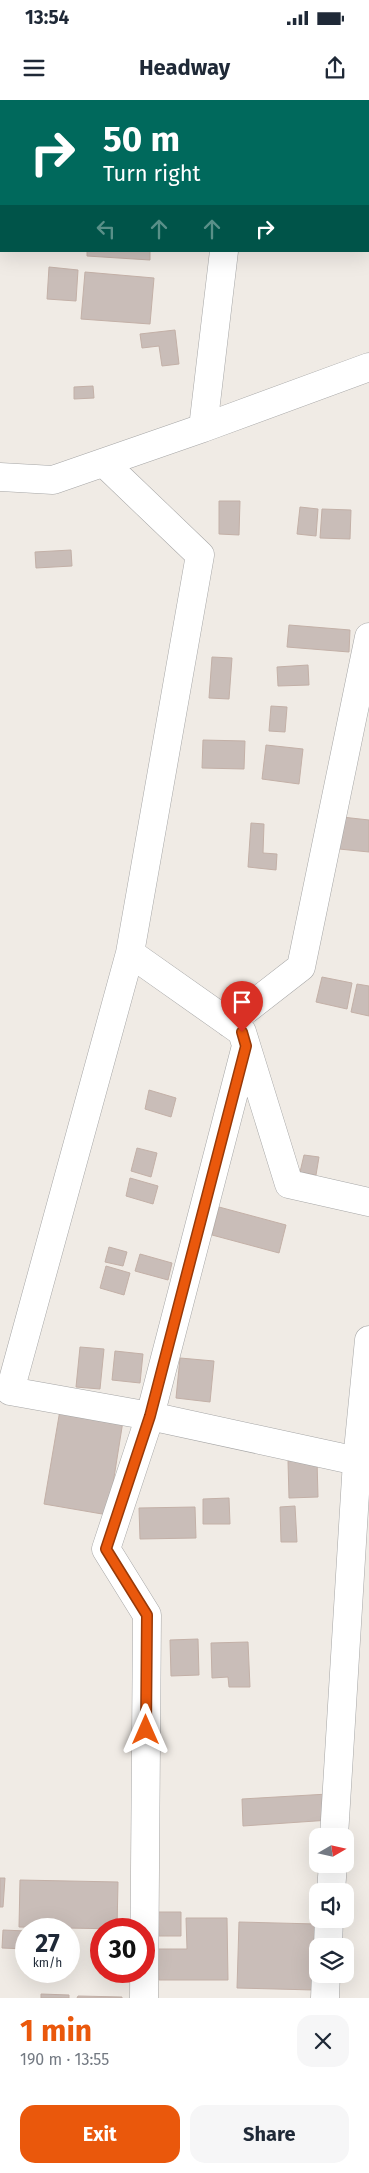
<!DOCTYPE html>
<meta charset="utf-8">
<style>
:root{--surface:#fff;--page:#f6f6f7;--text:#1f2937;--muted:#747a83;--accent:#ea580c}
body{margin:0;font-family:"Fira Sans",sans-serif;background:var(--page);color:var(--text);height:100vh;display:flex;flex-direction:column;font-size:19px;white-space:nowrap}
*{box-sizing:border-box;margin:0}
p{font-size:16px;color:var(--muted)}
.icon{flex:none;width:28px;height:28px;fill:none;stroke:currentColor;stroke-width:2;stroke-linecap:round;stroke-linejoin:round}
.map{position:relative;height:1898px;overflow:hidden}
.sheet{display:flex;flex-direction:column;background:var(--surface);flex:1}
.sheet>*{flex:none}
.banner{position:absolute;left:0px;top:0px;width:370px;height:152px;box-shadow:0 5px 20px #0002;background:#00695c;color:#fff;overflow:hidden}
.needle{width:32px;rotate:81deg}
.buttons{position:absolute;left:309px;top:1728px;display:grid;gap:10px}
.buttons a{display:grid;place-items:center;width:45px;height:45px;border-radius:10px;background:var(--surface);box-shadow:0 5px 20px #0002;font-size:25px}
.speed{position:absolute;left:15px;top:1818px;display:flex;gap:10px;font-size:25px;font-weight:700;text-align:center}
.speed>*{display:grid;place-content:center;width:65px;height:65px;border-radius:50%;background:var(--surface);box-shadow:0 5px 20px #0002;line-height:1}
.speed small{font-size:12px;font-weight:400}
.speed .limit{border:8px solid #d22;background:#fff;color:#111}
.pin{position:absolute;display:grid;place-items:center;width:42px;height:42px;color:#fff;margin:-51px -21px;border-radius:50% 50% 50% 0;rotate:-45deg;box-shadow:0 0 5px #0007}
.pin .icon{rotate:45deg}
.me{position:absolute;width:55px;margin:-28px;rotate:0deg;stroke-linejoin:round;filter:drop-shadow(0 0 4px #0008)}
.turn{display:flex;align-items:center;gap:18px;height:105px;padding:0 20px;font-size:22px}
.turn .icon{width:65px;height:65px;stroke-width:2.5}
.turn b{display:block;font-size:35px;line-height:42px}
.lanes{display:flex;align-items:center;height:48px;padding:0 20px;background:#0003;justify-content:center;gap:25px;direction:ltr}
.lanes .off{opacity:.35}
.round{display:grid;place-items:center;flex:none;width:52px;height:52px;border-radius:15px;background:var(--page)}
.summary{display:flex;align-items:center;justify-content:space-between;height:85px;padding:0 20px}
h1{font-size:30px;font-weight:700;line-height:38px;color:var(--accent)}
.primary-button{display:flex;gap:10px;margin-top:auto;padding:10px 20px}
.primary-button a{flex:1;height:58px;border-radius:15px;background:var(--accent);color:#fff;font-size:20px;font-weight:700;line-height:58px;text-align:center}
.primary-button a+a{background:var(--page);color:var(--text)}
.status{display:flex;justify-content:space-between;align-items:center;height:35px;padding:0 25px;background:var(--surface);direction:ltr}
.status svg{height:14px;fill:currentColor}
header{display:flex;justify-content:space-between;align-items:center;height:65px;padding:0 20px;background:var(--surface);font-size:22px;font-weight:700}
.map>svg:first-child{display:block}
.building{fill:#c9bdb8;stroke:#c3b0a7}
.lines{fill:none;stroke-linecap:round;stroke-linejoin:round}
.minor-casing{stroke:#a6a6a6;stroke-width:29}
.minor{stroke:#fff;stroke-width:28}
.route-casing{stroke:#983908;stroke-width:12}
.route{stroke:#ea580c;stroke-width:9}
</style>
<div class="status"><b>13:54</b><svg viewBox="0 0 49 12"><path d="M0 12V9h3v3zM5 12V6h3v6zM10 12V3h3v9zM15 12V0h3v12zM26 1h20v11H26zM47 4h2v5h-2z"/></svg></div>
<header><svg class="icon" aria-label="menu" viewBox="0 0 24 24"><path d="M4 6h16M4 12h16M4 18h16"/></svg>Headway<svg class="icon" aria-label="share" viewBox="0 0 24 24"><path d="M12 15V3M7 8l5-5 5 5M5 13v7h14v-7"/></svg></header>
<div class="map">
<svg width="369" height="1898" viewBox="0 0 369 1898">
<rect width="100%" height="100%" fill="#f0ebe5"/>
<path class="building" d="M 87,151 L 150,151 L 150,160 L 87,156 Z
M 49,167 L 78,170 L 76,201 L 47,199 Z
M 85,172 L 154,178 L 150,224 L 81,219 Z
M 175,230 L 179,264 L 162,266 L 159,246 L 142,248 L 140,234 Z
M 93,286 L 94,298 L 74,299 L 74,287 Z
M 219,401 L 240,401 L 239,435 L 219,434 Z
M 300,407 L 318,409 L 316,436 L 297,434 Z
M 322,409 L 351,410 L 350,439 L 320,438 Z
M 71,450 L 72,466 L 36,468 L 35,452 Z
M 289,525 L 350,530 L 349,552 L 287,547 Z
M 212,557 L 232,558 L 229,599 L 209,598 Z
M 308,565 L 309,585 L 278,586 L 277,567 Z
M 271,606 L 287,607 L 285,632 L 269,631 Z
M 203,640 L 245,641 L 244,669 L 202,668 Z
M 266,645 L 303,649 L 299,684 L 262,679 Z
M 342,717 L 369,720 L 369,752 L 339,749 Z
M 251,723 L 264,724 L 263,753 L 277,754 L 276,770 L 248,767 Z
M 322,877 L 352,883 L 347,909 L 316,902 Z
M 357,884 L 369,886 L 369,916 L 351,912 Z
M 149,990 L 176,998 L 171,1017 L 145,1009 Z
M 137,1048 L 157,1053 L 151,1077 L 131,1071 Z
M 304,1055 L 319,1057 L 316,1075 L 300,1072 Z
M 130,1078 L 158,1086 L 153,1104 L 126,1096 Z
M 219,1107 L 286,1125 L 279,1153 L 212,1135 Z
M 109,1147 L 127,1152 L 123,1166 L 105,1162 Z
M 140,1154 L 172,1163 L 168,1180 L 135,1171 Z
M 106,1166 L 130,1173 L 124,1195 L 100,1188 Z
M 80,1247 L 104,1249 L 100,1289 L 76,1287 Z
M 115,1251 L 143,1254 L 140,1283 L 112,1280 Z
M 180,1258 L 214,1261 L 210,1302 L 176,1298 Z
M 60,1310 L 123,1321 L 108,1415 L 44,1404 Z
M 317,1360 L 318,1397 L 289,1398 L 288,1361 Z
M 229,1398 L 230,1424 L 203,1424 L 203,1399 Z
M 295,1406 L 297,1442 L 281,1442 L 280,1407 Z
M 195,1407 L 196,1438 L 140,1439 L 139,1408 Z
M 198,1539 L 199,1575 L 171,1576 L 170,1540 Z
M 248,1542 L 250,1587 L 229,1587 L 228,1577 L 212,1578 L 211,1543 Z
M 328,1694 L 330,1720 L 243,1726 L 242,1699 Z
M 0,1778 L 5,1778 L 3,1807 L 0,1807 Z
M 20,1780 L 118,1782 L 117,1829 L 19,1827 Z
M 158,1812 L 181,1812 L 181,1836 L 159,1836 Z
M 186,1818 L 227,1818 L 228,1880 L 159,1880 L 158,1849 L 187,1849 Z
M 239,1822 L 316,1824 L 314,1890 L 237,1888 Z
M 3,1830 L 26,1831 L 26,1849 L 2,1848 Z
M 41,1894 L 69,1895 L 69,1898 L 41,1898 Z
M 78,1896 L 122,1897 L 122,1898 L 77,1898 Z"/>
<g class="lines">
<defs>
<path id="minor" d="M 241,1 L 241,0
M 224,151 L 203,328 L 369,267
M 104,363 L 200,455 L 130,853 L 242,932 L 289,1084 L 369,1102
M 0,377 L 53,380 L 203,328
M 130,853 L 10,1291 L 150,1316 L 106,1449 L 147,1515 L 144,1898
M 229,923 L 301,867 L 369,537
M 246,946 L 150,1316 L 357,1361 L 369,1240
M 334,1736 L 357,1361
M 331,1791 L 333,1764
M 328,1846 L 329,1819
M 325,1898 L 326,1874"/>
</defs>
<use href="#minor" class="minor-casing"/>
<use href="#minor" class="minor"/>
</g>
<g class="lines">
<defs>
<path id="route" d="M 146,1630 L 147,1515 L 106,1449 L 150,1316 L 246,946 L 242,932"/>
</defs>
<use href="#route" class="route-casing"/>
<use href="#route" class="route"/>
</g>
</svg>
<div class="buttons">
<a><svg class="needle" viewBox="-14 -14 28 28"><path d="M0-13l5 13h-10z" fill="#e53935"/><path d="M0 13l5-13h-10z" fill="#747a83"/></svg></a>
<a><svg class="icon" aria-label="sound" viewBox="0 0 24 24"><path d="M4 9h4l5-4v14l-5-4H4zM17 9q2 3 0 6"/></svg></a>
<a><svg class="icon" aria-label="layers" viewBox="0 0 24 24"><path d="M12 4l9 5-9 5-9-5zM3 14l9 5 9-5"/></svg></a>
</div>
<div class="speed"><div>27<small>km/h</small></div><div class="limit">30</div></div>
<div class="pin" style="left:242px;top:932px;background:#d93025"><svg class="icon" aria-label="arrive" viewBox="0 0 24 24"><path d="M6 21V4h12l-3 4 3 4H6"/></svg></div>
<svg class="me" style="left:146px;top:1630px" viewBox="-20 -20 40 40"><path d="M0-17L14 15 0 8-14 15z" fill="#ea580c" stroke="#fff" stroke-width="4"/></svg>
<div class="banner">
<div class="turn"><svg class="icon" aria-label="right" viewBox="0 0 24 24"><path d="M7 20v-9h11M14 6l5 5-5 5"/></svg><div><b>50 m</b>Turn right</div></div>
<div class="lanes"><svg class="icon off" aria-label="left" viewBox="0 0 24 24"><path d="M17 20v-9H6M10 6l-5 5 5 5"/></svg><svg class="icon off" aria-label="ahead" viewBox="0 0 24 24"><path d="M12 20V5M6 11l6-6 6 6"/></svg><svg class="icon off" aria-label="ahead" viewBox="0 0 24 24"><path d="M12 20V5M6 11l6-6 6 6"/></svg><svg class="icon" aria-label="right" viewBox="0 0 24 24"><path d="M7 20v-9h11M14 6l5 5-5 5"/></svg></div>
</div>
</div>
<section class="sheet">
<div class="summary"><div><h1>1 min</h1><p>190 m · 13:55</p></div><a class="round"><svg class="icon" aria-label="close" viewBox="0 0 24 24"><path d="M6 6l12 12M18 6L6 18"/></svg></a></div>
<div class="primary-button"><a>Exit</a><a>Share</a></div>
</section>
